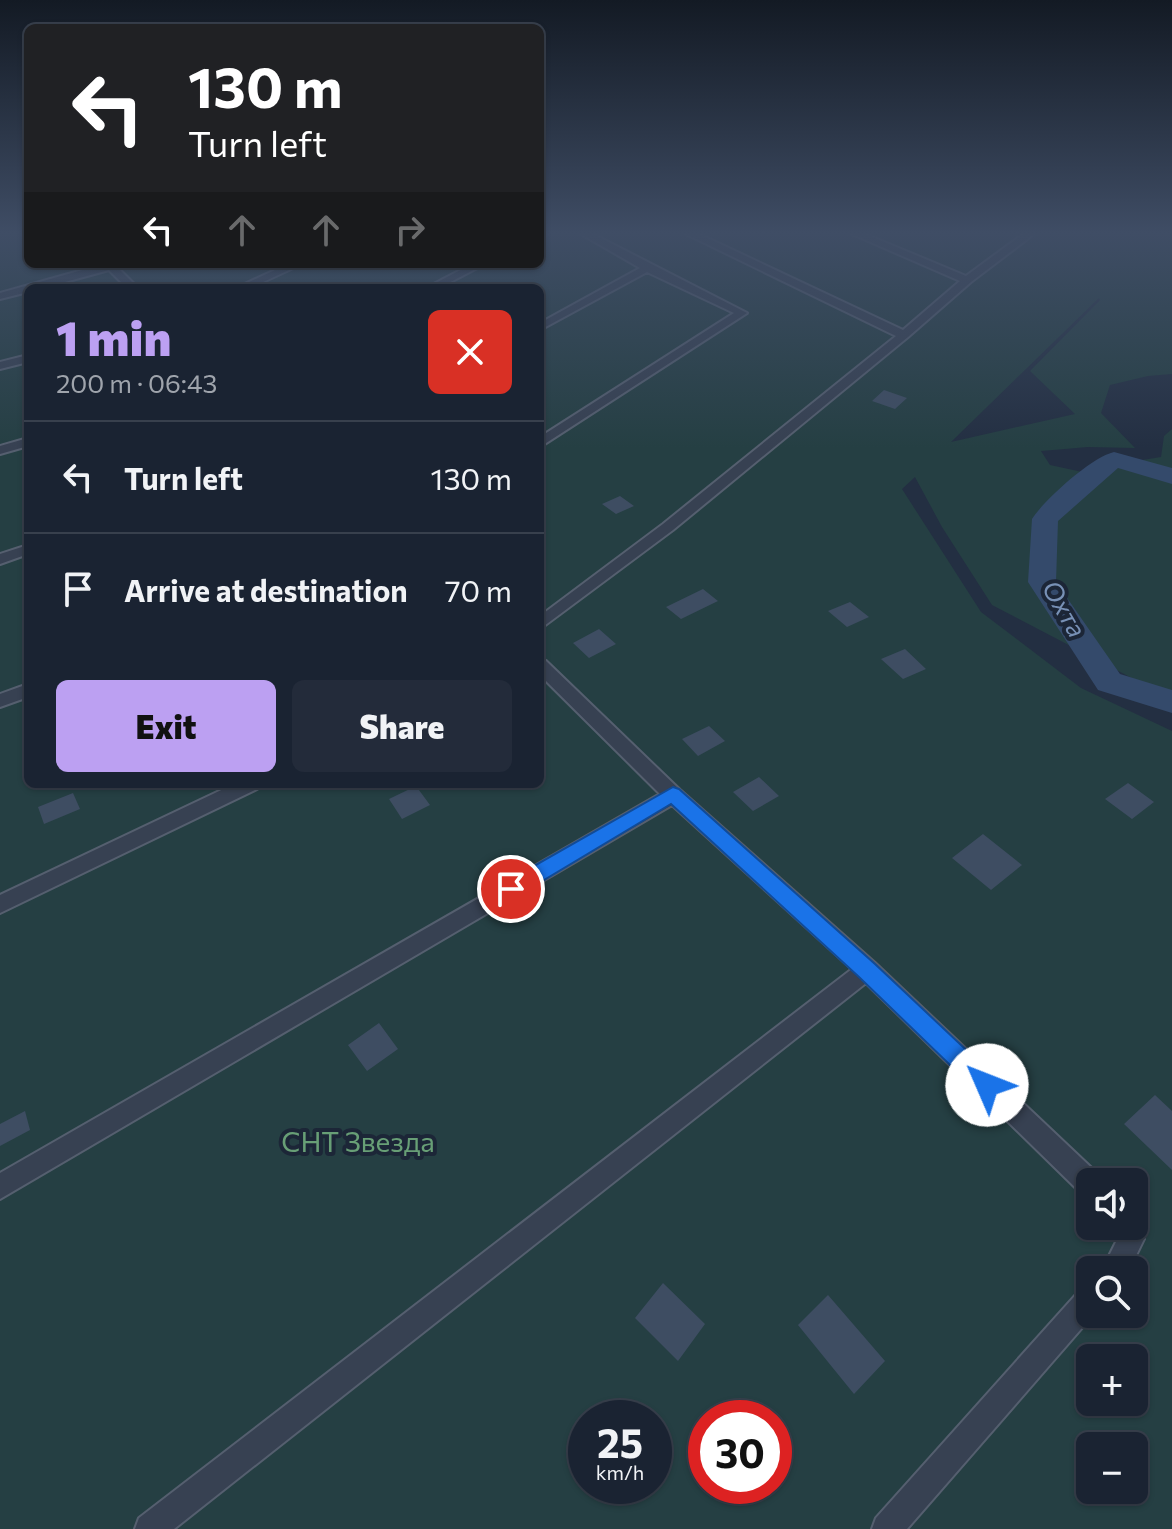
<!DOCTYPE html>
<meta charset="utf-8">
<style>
:root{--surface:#1a2332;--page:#232b3a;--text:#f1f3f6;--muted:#9fa4ac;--line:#38404d;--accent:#bca0f2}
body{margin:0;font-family:Commissioner,sans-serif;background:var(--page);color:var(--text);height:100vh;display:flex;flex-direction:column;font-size:30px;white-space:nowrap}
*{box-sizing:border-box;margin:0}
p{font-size:26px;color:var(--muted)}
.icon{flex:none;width:44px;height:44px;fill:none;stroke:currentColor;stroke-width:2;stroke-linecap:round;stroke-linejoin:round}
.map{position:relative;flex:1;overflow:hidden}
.details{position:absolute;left:24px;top:284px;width:520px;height:504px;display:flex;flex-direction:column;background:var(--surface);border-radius:12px;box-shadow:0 2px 6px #0004,0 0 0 2px var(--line)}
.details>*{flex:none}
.top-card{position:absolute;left:24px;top:24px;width:520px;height:244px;border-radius:12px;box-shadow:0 2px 6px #0004,0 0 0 2px var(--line);background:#202124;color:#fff;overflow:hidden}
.tools{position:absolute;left:1076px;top:1168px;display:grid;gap:16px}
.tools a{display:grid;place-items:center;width:72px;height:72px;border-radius:12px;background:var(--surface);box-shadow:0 2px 6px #0004,0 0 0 2px var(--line);font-size:40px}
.speed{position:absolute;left:568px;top:1400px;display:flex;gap:16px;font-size:40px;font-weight:700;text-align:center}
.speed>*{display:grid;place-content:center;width:104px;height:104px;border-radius:50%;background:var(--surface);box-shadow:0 2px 6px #0004,0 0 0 2px var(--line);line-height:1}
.speed small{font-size:20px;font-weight:400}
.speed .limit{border:12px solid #d22;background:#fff;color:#111}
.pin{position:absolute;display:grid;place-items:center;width:68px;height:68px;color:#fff;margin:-34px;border:4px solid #fff;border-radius:50%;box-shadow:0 2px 8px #0007}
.me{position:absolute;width:88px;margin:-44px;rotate:314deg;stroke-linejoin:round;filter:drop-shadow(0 0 6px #0008)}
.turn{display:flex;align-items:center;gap:28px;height:168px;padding:0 32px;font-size:36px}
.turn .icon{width:104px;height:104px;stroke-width:2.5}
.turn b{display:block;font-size:56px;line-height:68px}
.lanes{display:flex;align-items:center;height:76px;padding:0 32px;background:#0003;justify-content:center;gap:40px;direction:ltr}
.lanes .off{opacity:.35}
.round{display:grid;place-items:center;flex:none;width:84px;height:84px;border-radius:12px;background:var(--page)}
.summary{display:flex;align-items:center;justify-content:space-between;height:136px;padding:0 32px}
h1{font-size:48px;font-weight:800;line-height:60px;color:var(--accent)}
.primary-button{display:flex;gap:16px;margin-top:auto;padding:16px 32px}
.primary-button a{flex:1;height:92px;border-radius:12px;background:var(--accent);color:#111;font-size:32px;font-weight:800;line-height:92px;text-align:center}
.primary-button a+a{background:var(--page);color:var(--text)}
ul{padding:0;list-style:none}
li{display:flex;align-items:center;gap:24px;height:112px;padding:0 32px;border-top:2px solid var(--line)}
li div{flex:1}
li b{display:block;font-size:30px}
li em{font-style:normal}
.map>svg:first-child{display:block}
.green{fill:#253f43;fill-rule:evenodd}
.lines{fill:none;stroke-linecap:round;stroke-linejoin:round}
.river{fill:#344a6b;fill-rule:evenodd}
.building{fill:#3e4d62}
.minor-casing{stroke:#555f6f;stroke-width:4}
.minor{fill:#374152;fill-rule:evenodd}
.route{fill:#1a73e8;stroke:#114b97;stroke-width:2}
.labels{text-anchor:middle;stroke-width:8;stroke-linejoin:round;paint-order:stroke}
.water-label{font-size:26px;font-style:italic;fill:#7891b6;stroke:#1c2637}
.near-park-label{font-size:28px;fill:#689f76;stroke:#1c2637}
</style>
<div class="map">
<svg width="1172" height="1529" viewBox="0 0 1172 1529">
<rect width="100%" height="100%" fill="#232f42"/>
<path class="green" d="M 0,234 L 28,234 L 28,264 L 540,264 L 540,234 L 1172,234 L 1172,374 L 1148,376 L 1110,385 L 1101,413 L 1135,448 L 1088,447 L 1041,451 L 1050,465 L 1087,473 L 1102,459 L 1130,462 L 1161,457 L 1164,436 L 1172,429 L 1172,699 L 992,605 L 942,527 L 915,477 L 902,489 L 981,612 L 1081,688 L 1172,731 L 1172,1529 L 0,1529 ZM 28,288 L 540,288 L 540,784 L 28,784 ZM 1099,298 L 1100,300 L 1030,371 L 1075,414 L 951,442 ZM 1090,1182 L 1134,1182 L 1134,1226 L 1090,1226 ZM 1090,1270 L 1134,1270 L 1134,1314 L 1090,1314 ZM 1090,1358 L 1134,1358 L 1134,1402 L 1090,1402 ZM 586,1418 L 654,1418 L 654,1486 L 586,1486 ZM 706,1418 L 774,1418 L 774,1486 L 706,1486 ZM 1090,1446 L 1134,1446 L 1134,1490 L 1090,1490 Z"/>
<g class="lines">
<path class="river" d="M 1114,452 L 1172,468 L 1172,484 L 1118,468 L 1058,521 L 1056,582 L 1120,674 L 1172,690 L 1172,713 L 1098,690 L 1028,582 L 1032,519 C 1045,499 1092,457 1114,452 Z"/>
</g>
<path class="building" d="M 884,390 L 907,398 L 895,409 L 872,401 Z
M 620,496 L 634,506 L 616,514 L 602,504 Z
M 703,589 L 718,601 L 681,619 L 666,607 Z
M 850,602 L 869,617 L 847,627 L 828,611 Z
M 599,629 L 616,644 L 589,658 L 573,643 Z
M 905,649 L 926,669 L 903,679 L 881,659 Z
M 709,726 L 725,741 L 698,756 L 682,739 Z
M 759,777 L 779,796 L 753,811 L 733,792 Z
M 1128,783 L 1154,802 L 1132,819 L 1105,799 Z
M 416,786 L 430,805 L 402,819 L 389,799 Z
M 73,793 L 80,809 L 44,824 L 38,807 Z
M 983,834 L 1022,865 L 991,890 L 952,858 Z
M 379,1023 L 398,1049 L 367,1071 L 348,1045 Z
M 1155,1095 L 1172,1111 L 1172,1170 L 1124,1124 Z
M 25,1111 L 30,1130 L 0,1146 L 0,1124 Z
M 663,1283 L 705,1324 L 678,1361 L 635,1318 Z
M 828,1295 L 885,1361 L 854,1394 L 798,1325 Z"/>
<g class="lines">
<defs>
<path id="minor" d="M 540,234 L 547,234 L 540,238 Z
M 581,234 L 593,234 L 747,313 L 540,447 L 540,437 L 734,313 L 647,272 L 540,330 L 540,323 L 640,268 Z
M 686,234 L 699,234 L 903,330 L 960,281 L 852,234 L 865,234 L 966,276 L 1023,234 L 1034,234 L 971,282 L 908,337 L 673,530 L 540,629 L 540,616 L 663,524 L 896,336 Z
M 104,264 L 126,264 L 118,268 L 138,288 L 127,288 L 109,270 L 43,288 L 28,288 L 28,292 L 0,299 L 0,293 Z
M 288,264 L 302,264 L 250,288 L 236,288 Z
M 472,264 L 485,264 L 439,288 L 426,288 Z
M 28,355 L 28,362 L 0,369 L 0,362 Z
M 28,438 L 28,446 L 0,454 L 0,446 Z
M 28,545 L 28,554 L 0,564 L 0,554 Z
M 540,659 L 546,661 L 680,790 L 875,963 L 1099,1175 L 1102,1182 L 1090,1182 L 1090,1196 L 1081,1193 L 866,983 L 174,1529 L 135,1529 L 139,1518 L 852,969 L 672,805 L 0,1199 L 0,1173 L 660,794 L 540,675 Z
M 28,684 L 28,697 L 0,707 L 0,694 Z
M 234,784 L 260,784 L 257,789 L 0,913 L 0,895 Z
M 1134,1217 L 1144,1239 L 1129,1270 L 1102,1270 L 1118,1238 L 1112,1226 L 1134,1226 Z
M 1090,1285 L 1090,1314 L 1094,1314 L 907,1529 L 872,1529 L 876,1518 L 1081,1289 Z"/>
</defs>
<use href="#minor" class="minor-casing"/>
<use href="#minor" class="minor"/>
</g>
<linearGradient id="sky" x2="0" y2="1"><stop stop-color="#131a24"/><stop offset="0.52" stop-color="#3f4d65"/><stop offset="1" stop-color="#3f4d65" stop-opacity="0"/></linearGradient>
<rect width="1172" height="448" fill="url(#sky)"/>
<path class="route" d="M 673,787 L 679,789 L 875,964 L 995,1077 L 998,1085 L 995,1093 L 987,1096 L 979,1093 L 859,977 L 671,804 L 519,895 L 511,897 L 504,895 L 501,889 L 504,883 Z"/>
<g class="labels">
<g class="water-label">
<text transform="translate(1064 609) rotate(60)" y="9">Охта</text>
</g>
<g class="near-park-label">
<text x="358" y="1152">СНТ Звезда</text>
</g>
</g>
</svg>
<div class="tools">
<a><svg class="icon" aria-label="sound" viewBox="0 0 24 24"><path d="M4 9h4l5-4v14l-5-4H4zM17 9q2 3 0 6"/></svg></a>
<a><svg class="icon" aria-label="search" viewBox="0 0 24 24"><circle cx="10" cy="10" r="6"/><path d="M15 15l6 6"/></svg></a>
<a>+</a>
<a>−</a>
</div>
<div class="speed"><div>25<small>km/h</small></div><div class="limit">30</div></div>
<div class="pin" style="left:511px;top:889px;background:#d93025"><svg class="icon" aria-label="arrive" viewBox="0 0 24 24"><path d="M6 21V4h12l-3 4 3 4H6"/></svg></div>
<svg class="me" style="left:987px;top:1085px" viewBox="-20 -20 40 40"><circle r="19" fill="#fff"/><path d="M0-13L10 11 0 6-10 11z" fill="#1a73e8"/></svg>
<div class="top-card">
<div class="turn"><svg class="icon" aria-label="left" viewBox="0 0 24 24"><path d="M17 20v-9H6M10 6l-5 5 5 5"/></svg><div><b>130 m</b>Turn left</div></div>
<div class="lanes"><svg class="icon" aria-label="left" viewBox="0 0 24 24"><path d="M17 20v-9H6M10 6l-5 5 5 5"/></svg><svg class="icon off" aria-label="ahead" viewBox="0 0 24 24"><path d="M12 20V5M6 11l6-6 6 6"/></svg><svg class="icon off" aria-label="ahead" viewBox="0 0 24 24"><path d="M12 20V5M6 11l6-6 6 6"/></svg><svg class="icon off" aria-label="right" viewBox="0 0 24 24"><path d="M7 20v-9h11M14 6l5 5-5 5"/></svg></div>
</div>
<section class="details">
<div class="summary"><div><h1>1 min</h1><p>200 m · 06:43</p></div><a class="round" style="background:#d93025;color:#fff"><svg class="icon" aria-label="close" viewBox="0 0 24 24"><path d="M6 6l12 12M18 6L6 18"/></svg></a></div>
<ul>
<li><svg class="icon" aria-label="left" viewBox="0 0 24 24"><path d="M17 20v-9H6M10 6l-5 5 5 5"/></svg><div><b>Turn left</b></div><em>130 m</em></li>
<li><svg class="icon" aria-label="arrive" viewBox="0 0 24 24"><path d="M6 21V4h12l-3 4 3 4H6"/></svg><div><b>Arrive at destination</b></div><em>70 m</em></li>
</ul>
<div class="primary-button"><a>Exit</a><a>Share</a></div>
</section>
</div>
